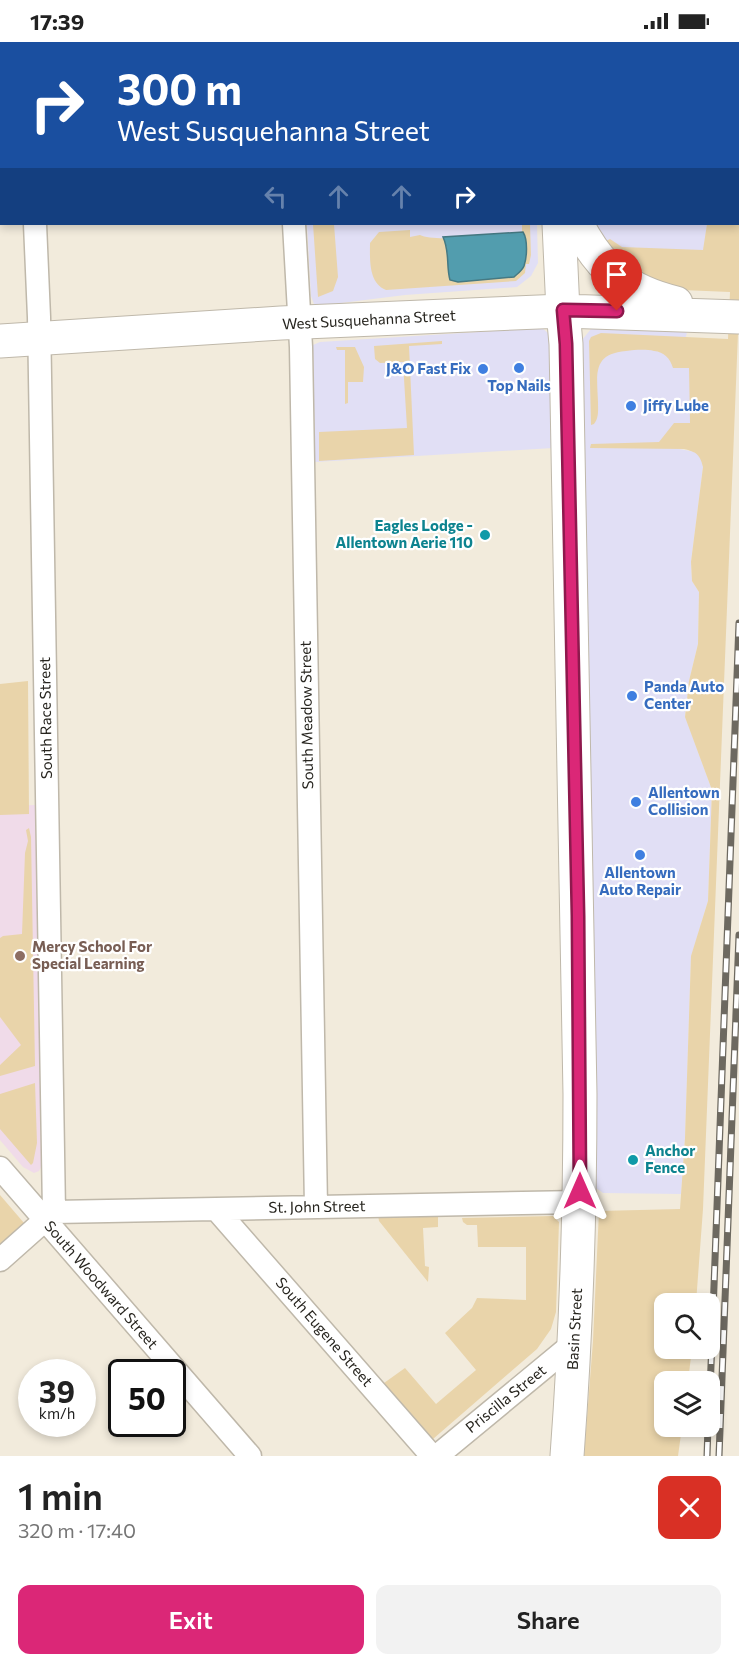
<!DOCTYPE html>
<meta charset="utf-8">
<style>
:root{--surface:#fff;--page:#f2f2f2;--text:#222;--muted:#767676;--accent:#db2777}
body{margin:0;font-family:Commissioner,sans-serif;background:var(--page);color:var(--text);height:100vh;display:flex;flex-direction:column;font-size:22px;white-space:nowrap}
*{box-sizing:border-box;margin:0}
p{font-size:20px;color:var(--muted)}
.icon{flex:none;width:33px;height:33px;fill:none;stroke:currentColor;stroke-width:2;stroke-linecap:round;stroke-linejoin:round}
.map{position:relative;height:1414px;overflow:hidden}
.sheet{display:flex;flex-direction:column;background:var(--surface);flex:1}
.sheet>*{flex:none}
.top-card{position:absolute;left:0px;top:0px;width:740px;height:183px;box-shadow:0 3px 9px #0003;background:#1a4fa0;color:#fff;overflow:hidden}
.tools{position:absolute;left:654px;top:1251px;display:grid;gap:12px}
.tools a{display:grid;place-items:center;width:66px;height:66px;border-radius:12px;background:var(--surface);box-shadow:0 3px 9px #0003;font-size:30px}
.speed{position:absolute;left:18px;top:1317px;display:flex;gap:12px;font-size:30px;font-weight:700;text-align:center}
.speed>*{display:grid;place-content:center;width:78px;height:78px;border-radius:50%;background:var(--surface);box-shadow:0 3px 9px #0003;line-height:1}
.speed small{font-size:15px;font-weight:400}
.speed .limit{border:3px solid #111;border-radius:9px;background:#fff;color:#111}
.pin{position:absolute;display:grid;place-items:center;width:51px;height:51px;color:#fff;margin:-62px -26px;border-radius:50% 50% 50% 0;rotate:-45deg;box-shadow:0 0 6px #0007}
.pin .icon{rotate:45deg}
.me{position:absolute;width:66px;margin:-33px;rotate:0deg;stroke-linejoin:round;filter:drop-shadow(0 0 4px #0008)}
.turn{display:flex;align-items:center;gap:21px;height:126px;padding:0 18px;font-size:27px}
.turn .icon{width:78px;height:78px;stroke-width:2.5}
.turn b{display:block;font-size:42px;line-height:51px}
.lanes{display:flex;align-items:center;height:57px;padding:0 18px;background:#0003;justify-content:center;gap:30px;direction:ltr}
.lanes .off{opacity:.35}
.round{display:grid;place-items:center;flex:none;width:63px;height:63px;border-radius:12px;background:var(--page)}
.summary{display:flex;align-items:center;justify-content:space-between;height:102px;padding:0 18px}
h1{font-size:36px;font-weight:600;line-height:45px}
.primary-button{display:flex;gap:12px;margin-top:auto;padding:12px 18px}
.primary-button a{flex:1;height:69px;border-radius:12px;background:var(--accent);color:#fff;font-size:24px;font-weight:600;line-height:69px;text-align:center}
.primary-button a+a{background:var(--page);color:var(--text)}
.status{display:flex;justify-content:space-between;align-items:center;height:42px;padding:0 30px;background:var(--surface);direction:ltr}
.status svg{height:16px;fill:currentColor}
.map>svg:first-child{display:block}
.commercial{fill:#e1dff5}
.education{fill:#f0dbe9}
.green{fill:#e9d4aa}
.water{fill:#529dae;stroke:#457983;stroke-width:1.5}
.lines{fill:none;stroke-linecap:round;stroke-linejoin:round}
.street-casing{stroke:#bfb8aa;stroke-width:25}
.secondary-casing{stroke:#bfb8aa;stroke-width:35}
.primary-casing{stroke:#bfb8aa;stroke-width:35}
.street{stroke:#fff;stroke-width:22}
.secondary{stroke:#fff;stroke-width:33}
.primary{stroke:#fff;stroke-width:33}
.rail-casing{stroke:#6d6960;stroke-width:7}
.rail{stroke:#fff;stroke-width:4.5;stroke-dasharray:14;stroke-linecap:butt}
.route-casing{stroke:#8e194d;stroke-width:15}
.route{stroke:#db2777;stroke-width:10}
.shop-dot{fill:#3f7fe0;stroke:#fff;stroke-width:2}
.culture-dot{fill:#0f9aa8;stroke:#fff;stroke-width:2}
.education-dot{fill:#8d6e63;stroke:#fff;stroke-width:2}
.labels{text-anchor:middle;stroke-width:4.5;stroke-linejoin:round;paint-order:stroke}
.street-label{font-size:15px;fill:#27251f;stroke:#fff}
.shop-label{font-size:15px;font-weight:bold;fill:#366cbe;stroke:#fff;text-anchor:start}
.culture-label{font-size:15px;font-weight:bold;fill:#0d838f;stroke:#fff;text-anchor:end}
.education-label{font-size:15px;font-weight:bold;fill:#785e54;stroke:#fff;text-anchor:start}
</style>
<div class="status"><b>17:39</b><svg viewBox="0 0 49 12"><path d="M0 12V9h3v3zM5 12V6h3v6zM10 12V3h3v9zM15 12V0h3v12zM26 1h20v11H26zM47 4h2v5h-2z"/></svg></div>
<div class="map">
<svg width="739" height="1414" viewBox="0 0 739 1414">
<rect width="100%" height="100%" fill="#f2ebdc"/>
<path class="commercial" d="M 307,182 L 537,182 L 538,221 L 531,234 L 517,245 L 405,253 L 317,264 L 314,262 L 311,254 Z
M 588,182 L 707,182 L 701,228 L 653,248 Z
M 542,286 L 548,291 L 551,298 L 553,406 L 315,420 L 313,303 L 320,300 Z
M 600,286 L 687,290 L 682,313 L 699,325 L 704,358 L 679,407 L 696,410 L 701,416 L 703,425 L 691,520 L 692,539 L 699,550 L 698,602 L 689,639 L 685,674 L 712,748 L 708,859 L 691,915 L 685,1096 L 681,1152 L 603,1151 L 596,1146 L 595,946 L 582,298 L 591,287 Z"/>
<path class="education" d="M 37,763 L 42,1123 L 39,1129 L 34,1131 L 23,1125 L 0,1098 L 0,764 Z"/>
<path class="green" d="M 721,0 L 739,0 L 739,266 L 703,1167 L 696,1261 L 664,1262 L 664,1306 L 692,1307 L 688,1339 L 664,1340 L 664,1384 L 682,1385 L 678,1414 L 584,1414 L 593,1299 L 599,1169 L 680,1167 L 685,1096 L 691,914 L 708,859 L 712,748 L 685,675 L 689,639 L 698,602 L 699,550 L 692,539 L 691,520 L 703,425 C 700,412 696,410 684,407 L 590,406 L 591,402 L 659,400 L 674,381 L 690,381 L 689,326 L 673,326 C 670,316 664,310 654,309 C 645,307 635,308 626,309 C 592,312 597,332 598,360 C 598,368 599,376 594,382 L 591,383 L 589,299 L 591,295 L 601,291 L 728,297 L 730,250 L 682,248 L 669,246 L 628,225 L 606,199 L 610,197 L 622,205 L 703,208 L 707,182 L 738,182 L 738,2 Z
M 313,182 L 334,182 L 338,235 L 333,249 L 318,255 Z
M 522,182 L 530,182 L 531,213 L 529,222 L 526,222 L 525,231 L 516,239 L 386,248 C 368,241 370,216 370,201 L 379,190 L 410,188 L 410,195 L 420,193 C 435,201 501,192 522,190 Z
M 442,299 L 442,302 L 409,304 L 414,413 L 319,419 L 319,390 L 407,386 L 403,320 L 380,321 L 375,317 L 374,304 Z
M 336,305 L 355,305 L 364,325 L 363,340 L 348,340 L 348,361 L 345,362 L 345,308 L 337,308 Z
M 28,639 L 29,772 L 0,773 L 0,642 Z
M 29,786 L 31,795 L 35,1024 L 0,1034 L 0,1023 L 21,1003 L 0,975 L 0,896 L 3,894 L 22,892 L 25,811 L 28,799 L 26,788 Z
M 35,1041 L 37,1101 L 33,1121 L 31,1123 L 0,1087 L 0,1052 Z
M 0,1153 L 24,1181 L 0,1202 Z
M 378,1173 L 438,1173 L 438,1185 L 423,1186 L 425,1224 L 429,1225 L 428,1240 L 379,1179 Z
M 553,1174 L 559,1180 L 556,1270 L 551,1287 L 537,1307 L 433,1397 L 384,1341 L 405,1326 L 436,1362 L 476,1328 L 445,1291 L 472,1266 L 477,1256 L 526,1258 L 526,1205 L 478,1205 L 477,1183 L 467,1183 L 463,1180 L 462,1176 Z"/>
<path class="water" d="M 523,190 C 528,198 527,215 524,224 C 522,229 517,232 514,235 L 458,240 L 450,238 C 446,224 450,210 443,195 Z"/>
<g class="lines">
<defs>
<path id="street" d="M 23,0 L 23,2
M 284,0 L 284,2
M 35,182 L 39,275 L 54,1170
M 294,182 L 301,305 L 316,1165
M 0,1126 L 250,1414
M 216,1167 L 432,1414
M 54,1170 L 580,1160
M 0,1218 L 54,1170
M 437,1414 L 575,1300"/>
<path id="secondary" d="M 0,299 L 281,281 L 563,269 L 566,302 L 580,1052 C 580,1173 576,1293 567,1414"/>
<path id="primary" d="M 553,0 L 553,2
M 559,182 L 563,269 L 739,275
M 577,182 C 600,227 626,249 676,261"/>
</defs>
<use href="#street" class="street-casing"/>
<use href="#secondary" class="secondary-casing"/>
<use href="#primary" class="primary-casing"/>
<use href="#street" class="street"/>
<use href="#secondary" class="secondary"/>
<use href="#primary" class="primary"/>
<defs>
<path id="rail" d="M 710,1350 L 739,581
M 707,1414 L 708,1384
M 719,1414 L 739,893"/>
</defs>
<use href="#rail" class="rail-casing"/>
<use href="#rail" class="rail"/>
</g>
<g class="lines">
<defs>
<path id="route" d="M 580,1149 L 578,874 L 566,302 L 563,268 L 617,269"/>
</defs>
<use href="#route" class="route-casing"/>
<use href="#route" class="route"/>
</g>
<g class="shop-dot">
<circle cx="519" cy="326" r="6"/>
<circle cx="483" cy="327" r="6"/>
<circle cx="631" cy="364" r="6"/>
<circle cx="632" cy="654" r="6"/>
<circle cx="636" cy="760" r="6"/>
<circle cx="640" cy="813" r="6"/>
</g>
<g class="culture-dot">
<circle cx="485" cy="493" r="6"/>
<circle cx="633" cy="1118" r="6"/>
</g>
<circle class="education-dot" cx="20" cy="914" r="6"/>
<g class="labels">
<g class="street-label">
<text transform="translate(369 278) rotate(-3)" y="5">West Susquehanna Street</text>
<text transform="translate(307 673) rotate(-91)" y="5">South Meadow Street</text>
<text transform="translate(46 676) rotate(-91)" y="5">South Race Street</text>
<text transform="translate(317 1165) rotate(-1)" y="5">St. John Street</text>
<text transform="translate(101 1243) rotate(49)" y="5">South Woodward Street</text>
<text transform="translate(575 1287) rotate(-87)" y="5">Basin Street</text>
<text transform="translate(324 1290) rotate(49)" y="5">South Eugene Street</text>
<text transform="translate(506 1357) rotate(-39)" y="5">Priscilla Street</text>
</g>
<g class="shop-label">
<text x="471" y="332" text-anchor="end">J&amp;O Fast Fix</text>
<text x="519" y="349" text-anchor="middle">Top Nails</text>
<text x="643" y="369">Jiffy Lube</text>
<text x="644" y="650">Panda Auto<tspan x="644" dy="17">Center</tspan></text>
<text x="648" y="756">Allentown<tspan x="648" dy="17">Collision</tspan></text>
<text x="640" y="836" text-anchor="middle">Allentown<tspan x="640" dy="17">Auto Repair</tspan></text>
</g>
<g class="culture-label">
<text x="473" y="489">Eagles Lodge -<tspan x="473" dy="17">Allentown Aerie 110</tspan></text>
<text x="645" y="1114" text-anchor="start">Anchor<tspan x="645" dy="17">Fence</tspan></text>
</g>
<g class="education-label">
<text x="32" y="910">Mercy School For<tspan x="32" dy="17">Special Learning</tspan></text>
</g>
</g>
</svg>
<div class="tools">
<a><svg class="icon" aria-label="search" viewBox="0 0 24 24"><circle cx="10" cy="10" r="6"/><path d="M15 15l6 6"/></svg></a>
<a><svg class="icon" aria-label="layers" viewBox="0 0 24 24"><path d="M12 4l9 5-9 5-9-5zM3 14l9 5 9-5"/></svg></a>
</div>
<div class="speed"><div>39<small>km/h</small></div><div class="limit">50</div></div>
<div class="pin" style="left:617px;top:269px;background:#d93025"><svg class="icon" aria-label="arrive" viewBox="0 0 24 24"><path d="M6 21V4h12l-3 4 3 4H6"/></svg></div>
<svg class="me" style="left:580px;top:1149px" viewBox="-20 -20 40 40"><path d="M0-17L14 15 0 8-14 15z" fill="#db2777" stroke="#fff" stroke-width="4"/></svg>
<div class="top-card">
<div class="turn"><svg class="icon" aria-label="right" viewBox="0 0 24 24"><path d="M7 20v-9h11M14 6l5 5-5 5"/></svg><div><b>300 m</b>West Susquehanna Street</div></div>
<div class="lanes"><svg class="icon off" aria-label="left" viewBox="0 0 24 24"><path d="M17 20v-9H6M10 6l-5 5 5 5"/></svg><svg class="icon off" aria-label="ahead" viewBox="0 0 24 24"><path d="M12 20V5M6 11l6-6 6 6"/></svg><svg class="icon off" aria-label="ahead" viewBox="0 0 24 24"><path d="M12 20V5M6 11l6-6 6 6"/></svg><svg class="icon" aria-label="right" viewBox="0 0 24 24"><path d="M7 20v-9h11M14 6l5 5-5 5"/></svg></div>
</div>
</div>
<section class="sheet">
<div class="summary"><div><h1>1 min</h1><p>320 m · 17:40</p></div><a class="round" style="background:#d93025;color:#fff"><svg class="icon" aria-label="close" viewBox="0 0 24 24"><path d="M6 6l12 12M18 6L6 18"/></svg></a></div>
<div class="primary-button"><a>Exit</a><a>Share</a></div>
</section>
